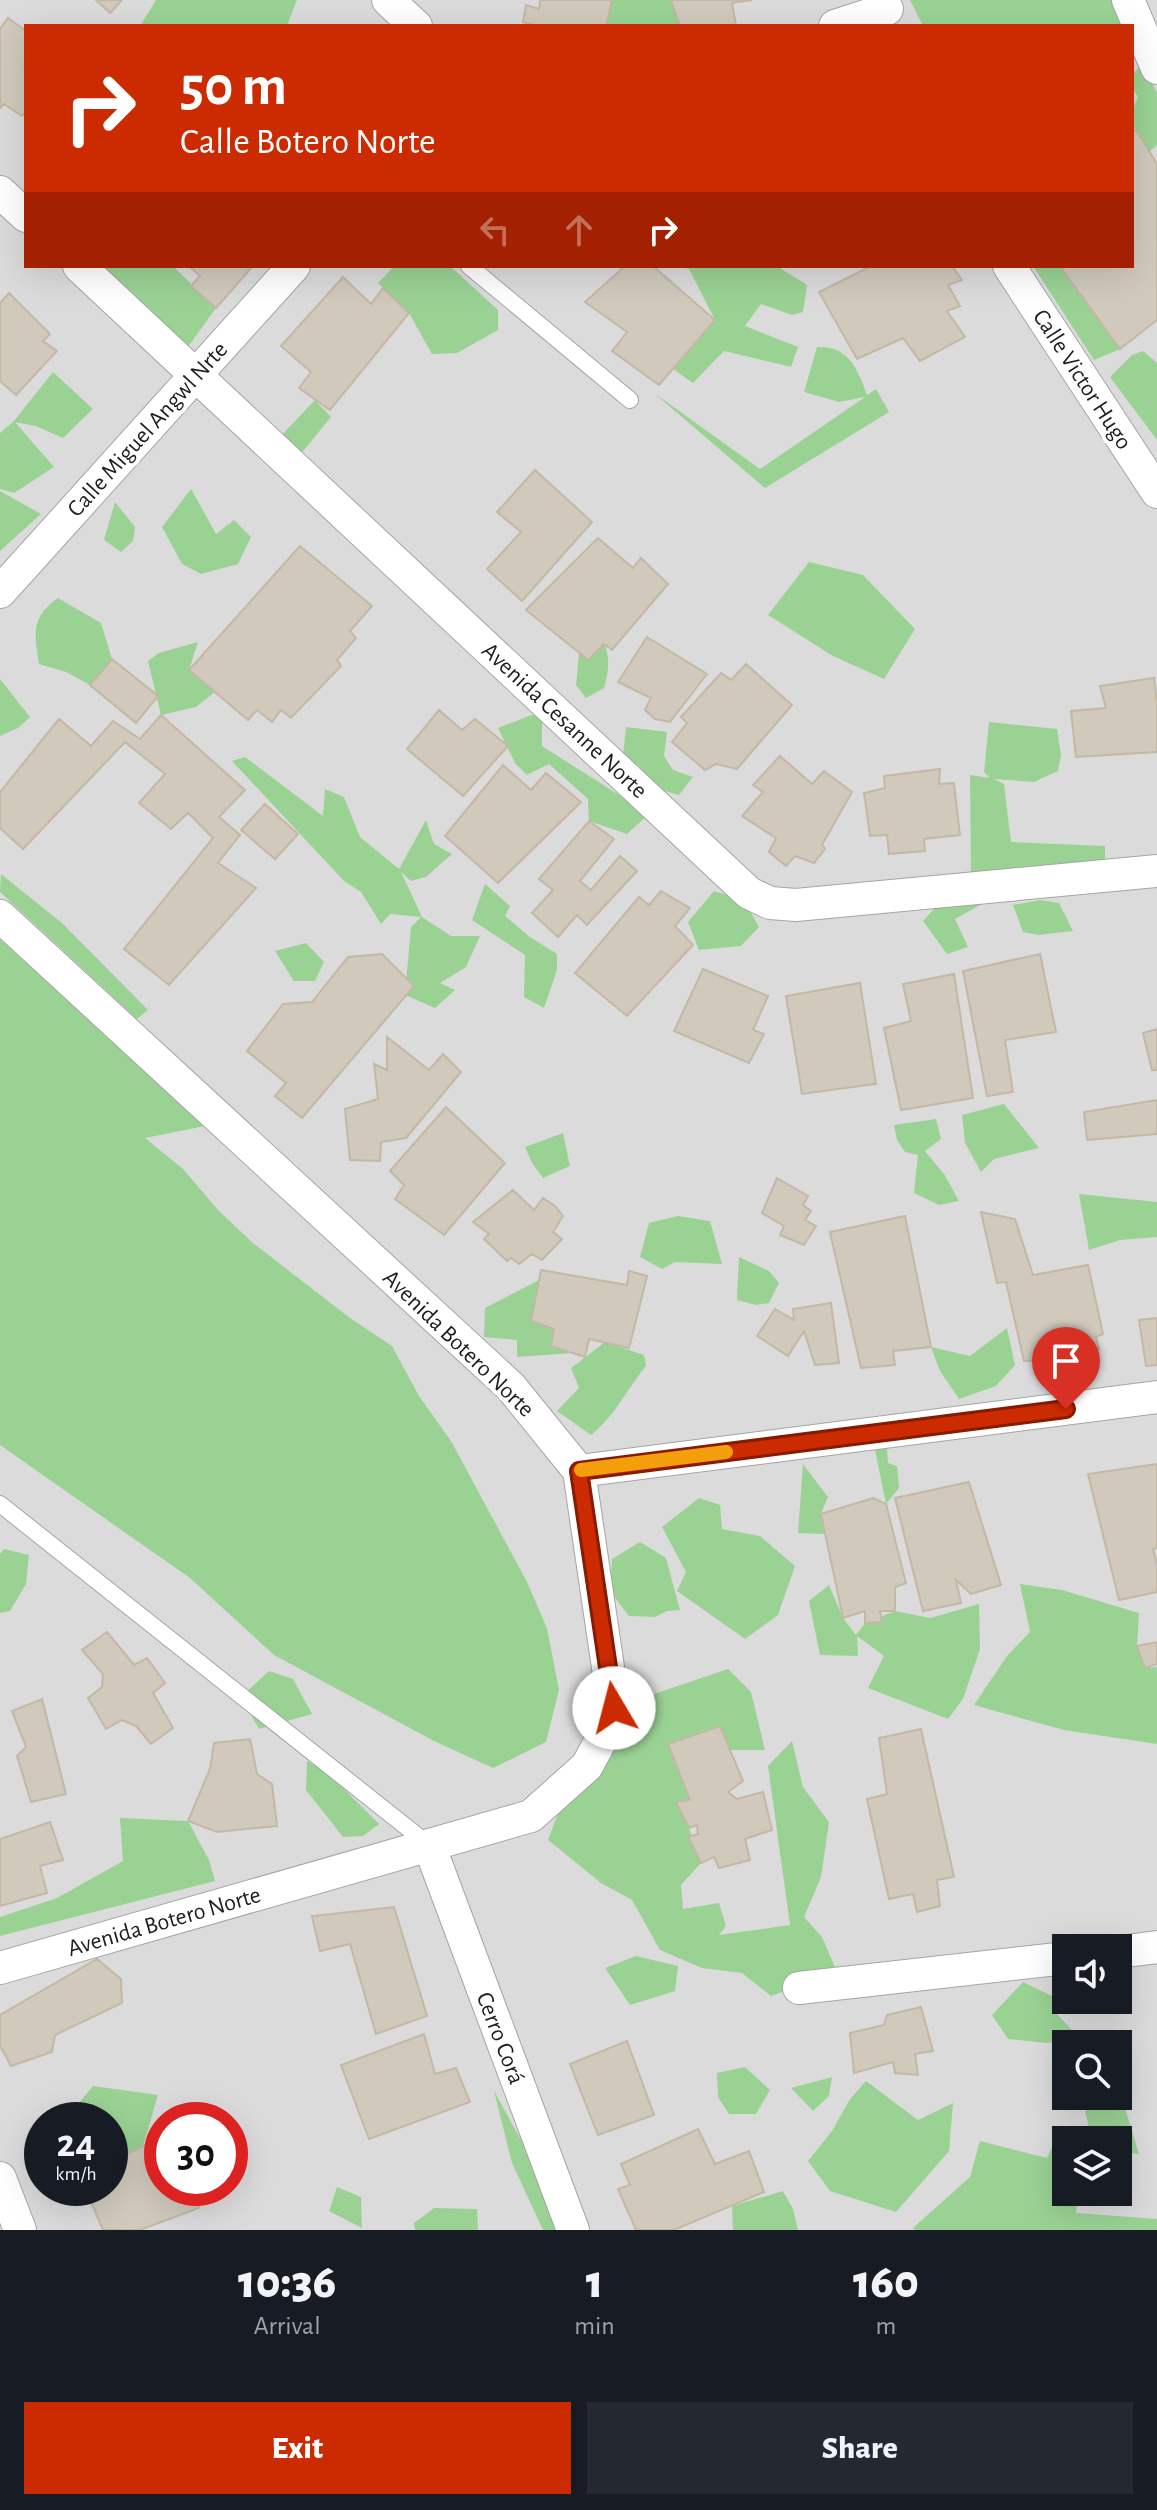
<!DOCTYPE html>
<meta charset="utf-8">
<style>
:root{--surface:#171b24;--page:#242831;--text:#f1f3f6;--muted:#9ea1a6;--accent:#cc2a00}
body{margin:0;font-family:"Alegreya Sans",sans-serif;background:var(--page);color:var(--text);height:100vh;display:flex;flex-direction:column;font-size:30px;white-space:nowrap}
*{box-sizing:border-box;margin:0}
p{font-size:26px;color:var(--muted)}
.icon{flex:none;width:44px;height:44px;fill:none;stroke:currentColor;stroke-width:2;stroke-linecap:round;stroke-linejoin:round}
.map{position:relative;height:2230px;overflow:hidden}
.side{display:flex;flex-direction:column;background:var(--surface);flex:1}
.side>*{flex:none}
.banner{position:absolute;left:24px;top:24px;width:1110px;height:244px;border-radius:0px;box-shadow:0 8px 32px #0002;background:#cc2a00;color:#fff;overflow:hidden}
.tools{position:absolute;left:1052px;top:1934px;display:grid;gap:16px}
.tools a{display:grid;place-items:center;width:80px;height:80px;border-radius:0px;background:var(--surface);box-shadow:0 8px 32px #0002;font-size:40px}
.speed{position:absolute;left:24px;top:2102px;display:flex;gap:16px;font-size:40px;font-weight:700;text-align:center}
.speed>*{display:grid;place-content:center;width:104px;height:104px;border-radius:50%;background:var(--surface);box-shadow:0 8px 32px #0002;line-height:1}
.speed small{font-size:20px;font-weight:400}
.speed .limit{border:12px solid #d22;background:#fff;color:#111}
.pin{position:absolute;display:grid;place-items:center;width:68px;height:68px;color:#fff;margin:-82px -34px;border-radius:50% 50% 50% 0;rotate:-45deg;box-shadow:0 0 8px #0007}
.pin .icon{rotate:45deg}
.me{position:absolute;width:88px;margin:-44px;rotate:352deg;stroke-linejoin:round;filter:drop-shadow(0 0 6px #0008)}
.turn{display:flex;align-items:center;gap:28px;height:168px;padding:0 24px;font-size:36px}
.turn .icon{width:104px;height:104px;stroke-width:2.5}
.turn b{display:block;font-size:56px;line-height:68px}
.lanes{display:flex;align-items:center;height:76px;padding:0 24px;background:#0003;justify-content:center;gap:40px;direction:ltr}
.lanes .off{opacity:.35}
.eta{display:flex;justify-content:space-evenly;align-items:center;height:136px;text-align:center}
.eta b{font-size:48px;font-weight:800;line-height:56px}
.primary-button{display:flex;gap:16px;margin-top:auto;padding:16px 24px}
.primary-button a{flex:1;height:92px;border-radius:0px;background:var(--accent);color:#fff;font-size:32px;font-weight:800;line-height:92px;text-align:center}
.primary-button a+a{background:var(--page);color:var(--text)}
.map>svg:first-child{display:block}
.residential{fill:#dcdbdb;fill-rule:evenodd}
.forest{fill:#9ad294}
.building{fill:#d0c9bc;stroke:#c3b8a4;stroke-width:2}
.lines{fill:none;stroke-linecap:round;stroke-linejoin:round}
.service-casing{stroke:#a5a5a5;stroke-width:18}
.minor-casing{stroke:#a5a5a5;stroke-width:34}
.service{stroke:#fff;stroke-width:16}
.minor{stroke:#fff;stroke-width:32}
.route-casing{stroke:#851b00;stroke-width:20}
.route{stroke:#cc2a00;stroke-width:14}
.slow{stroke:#f59e0b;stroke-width:14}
.labels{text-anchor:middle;stroke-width:8;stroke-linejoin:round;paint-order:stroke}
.street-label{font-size:24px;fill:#1e1e1e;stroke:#fff}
</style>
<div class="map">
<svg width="1157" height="2230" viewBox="0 0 1157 2230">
<rect width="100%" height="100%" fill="#f0eee3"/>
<path class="residential" d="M 0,0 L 1157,0 L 1157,2230 L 0,2230 ZM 26,26 L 1132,26 L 1132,266 L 26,266 ZM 1066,1948 L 1118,1948 L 1118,2000 L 1066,2000 ZM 1066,2044 L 1118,2044 L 1118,2096 L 1066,2096 ZM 42,2120 L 110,2120 L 110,2188 L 42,2188 ZM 162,2120 L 230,2120 L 230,2188 L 162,2188 ZM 1066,2140 L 1118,2140 L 1118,2192 L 1066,2192 Z"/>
<path class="forest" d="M 156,0 L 297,0 L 288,23 L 290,26 L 140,26 Z
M 612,0 L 671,0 L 680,26 L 606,26 Z
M 910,0 L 1123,0 L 1130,26 L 923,26 Z
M 1143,64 L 1157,93 L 1157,145 L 1149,152 C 1136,131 1125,122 1138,97 L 1132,88 L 1132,74 Z
M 101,266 L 173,266 L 216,308 L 188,347 Z
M 394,266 L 450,266 L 498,310 L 498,330 L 457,353 L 432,354 L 409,313 L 378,283 Z
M 679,266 L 777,266 L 807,285 L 803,312 L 792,315 L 761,304 L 745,326 L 798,347 L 791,367 L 724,351 L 693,383 L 673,369 L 715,320 L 689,269 Z
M 1033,266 L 1060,266 L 1120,349 L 1094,360 Z
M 817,347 C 848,345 858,369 867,395 L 876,389 L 889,412 L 765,488 L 654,393 L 760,469 L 865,397 L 839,402 L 804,392 Z
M 1143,351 L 1157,363 L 1157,440 L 1110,377 L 1132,355 Z
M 53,372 L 93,409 L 63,438 L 36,426 L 15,422 L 54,467 L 14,493 L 0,489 L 0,433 L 14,421 Z
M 315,400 L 331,417 L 296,460 L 278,439 Z
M 191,489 L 216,534 L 234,520 L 251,537 L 238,564 L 201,574 L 182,564 L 162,527 Z
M 0,491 L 41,514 L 0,551 Z
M 115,502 L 135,527 L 133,541 L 121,552 L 104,540 Z
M 809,562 L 863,575 L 915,629 L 884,679 L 833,656 L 768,615 Z
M 58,598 L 101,623 L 112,659 L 90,685 L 66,672 L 39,664 C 34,634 31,617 58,598 Z
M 198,642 L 189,670 L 215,692 L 196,707 L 161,715 L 148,661 L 159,653 Z
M 604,644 C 611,659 608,673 604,688 L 586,698 L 576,685 L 579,653 L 588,660 Z
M 0,679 L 30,717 L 18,728 L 0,736 Z
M 542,711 L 542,746 L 649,814 L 627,834 L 589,821 L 588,799 L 549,764 L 527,775 L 515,763 L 498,728 Z
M 989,722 L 1057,729 L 1061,755 L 1058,771 L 1034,782 L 994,779 L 1004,784 L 1011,842 L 1105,846 L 1105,871 L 971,872 L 970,775 L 990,778 L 984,772 Z
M 626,727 L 667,732 L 664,756 L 673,770 L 693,777 L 679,795 L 658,789 L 640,767 L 623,755 Z
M 245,757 L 323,816 L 325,789 L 344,797 L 360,837 L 399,869 L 426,820 L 434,844 L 452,854 L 426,877 L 411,881 L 401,872 L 422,917 L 451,936 L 480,936 L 466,967 L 440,983 L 455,990 L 435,1008 L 405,995 L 411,927 L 421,917 L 390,914 L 381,924 L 361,892 L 344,881 L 232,761 Z
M 1,874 L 62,923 L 148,1010 L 137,1019 L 0,892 Z
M 485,884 L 510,906 L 505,916 L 530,937 L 557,954 L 557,970 L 544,1008 L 524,997 L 525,955 L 472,920 Z
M 714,891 L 744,900 L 759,927 L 741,946 L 699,950 L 688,922 Z
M 945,897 L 980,905 L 955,919 L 968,947 L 947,954 L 923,921 Z
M 1040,900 L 1059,903 L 1073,931 L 1038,935 L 1023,932 L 1013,905 Z
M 0,939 L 205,1126 L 145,1138 L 183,1169 L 219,1211 L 253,1243 L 350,1318 L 392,1346 L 419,1396 L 451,1441 L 526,1580 L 547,1628 L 559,1690 L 546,1742 L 493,1768 L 434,1741 L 274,1655 L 190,1578 L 0,1445 Z
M 306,943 L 324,962 L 315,981 L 294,981 L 275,951 Z
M 1004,1104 L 1039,1148 L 994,1159 L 981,1172 L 965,1143 L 962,1115 Z
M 936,1119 L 941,1139 L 925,1151 L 944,1174 L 959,1201 L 939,1205 L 914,1193 L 918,1155 L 905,1152 L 897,1140 L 894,1125 Z
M 563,1133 L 570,1166 L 543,1178 L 532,1163 L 525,1147 Z
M 1079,1194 L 1157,1202 L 1157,1237 L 1120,1240 L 1089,1250 Z
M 678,1216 L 710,1221 L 722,1264 L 675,1262 L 662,1269 L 640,1257 L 649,1223 Z
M 739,1257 L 769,1271 L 779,1283 L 769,1303 L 756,1305 L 737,1300 Z
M 539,1280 L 554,1329 L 551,1347 L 573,1353 L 517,1357 L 517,1340 L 484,1337 L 485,1308 Z
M 1007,1328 L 1015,1365 L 996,1386 L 959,1399 L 940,1371 L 931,1347 L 970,1356 Z
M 605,1342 L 644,1355 L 646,1366 C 627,1389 615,1416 591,1435 L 557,1411 L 579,1388 L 571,1368 Z
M 874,1445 L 887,1448 L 888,1463 L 897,1466 L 899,1488 L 886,1504 Z
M 803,1464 L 828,1497 L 821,1514 L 825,1534 L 798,1533 Z
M 699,1498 L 720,1505 L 722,1529 L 760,1536 L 795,1566 L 778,1615 L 745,1639 L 677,1591 L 686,1572 L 662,1527 Z
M 640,1542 L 666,1558 L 680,1610 L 667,1611 L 655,1617 L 629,1616 L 610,1591 L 612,1559 Z
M 4,1549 L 29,1555 L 26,1584 L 10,1611 L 0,1613 L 0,1554 Z
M 1020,1584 L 1062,1590 L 1139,1613 L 1137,1646 L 1145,1668 L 1157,1667 L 1157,1744 L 1064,1730 L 974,1705 L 1007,1656 L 1030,1632 Z
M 829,1585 L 843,1618 L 856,1635 L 865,1623 L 895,1611 L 930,1618 L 979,1604 L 980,1649 L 963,1699 L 948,1719 L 868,1688 L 884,1656 L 857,1636 L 858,1656 L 820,1655 L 809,1601 Z
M 728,1669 L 751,1692 L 765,1750 L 730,1750 L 720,1726 L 668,1744 L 690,1800 L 676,1802 L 689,1828 L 701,1863 L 681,1885 L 683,1909 L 719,1903 L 726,1926 L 719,1935 L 790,1925 L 768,1766 L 792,1741 L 803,1787 L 829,1822 L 821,1877 L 804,1917 L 822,1937 L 837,1972 L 771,1996 L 742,1973 L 702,1968 L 660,1950 L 632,1900 L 601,1883 L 548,1840 L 563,1800 L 610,1738 L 624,1746 L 651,1695 Z
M 269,1671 L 293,1679 L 312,1714 L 259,1729 L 241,1697 Z
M 307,1761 L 329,1774 L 379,1824 L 363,1836 L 343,1837 L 306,1790 Z
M 120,1818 L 188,1821 L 209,1860 L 215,1881 L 0,1936 L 0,1917 L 57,1898 L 123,1861 Z
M 636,1956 L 678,1966 L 675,1991 L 630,2005 L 605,1968 Z
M 1023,1982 L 1052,1996 L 1057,2014 L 1080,2039 L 1046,2043 L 1008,2039 L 992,2015 Z
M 745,2067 L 770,2090 L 756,2114 L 729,2114 L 718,2097 L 717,2073 Z
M 832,2077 L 829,2096 L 813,2111 L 791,2088 Z
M 866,2081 L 918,2120 L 953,2103 L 949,2151 L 896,2212 L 830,2191 L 808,2161 L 832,2131 L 850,2099 Z
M 1118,2085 L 1139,2154 L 1118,2152 L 1118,2140 L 1092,2140 L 1085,2112 L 1096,2096 L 1118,2096 Z
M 93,2086 L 158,2095 L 143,2146 L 110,2162 L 110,2120 L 65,2120 Z
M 494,2091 L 521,2140 L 533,2149 L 555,2230 L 543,2230 L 512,2163 Z
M 980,2141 L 1047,2158 L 1054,2143 L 1066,2155 L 1066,2192 L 1079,2192 L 1076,2213 L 1157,2219 L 1157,2230 L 915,2230 L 913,2228 L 970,2177 Z
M 337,2187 L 361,2197 L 362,2228 L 329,2211 Z
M 783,2191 L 793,2209 L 798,2230 L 733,2230 L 732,2206 Z
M 434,2208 L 477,2209 L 478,2230 L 415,2230 L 414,2223 Z"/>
<path class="building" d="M 96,0 L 122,0 L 110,13 Z
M 540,0 L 612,0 L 606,26 L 537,26 L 523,22 L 526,5 L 539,9 Z
M 671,0 L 752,0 L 732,3 L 736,26 L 680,26 Z
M 8,18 L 26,31 L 26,112 L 22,116 L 4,104 L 0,108 L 0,29 Z
M 1136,130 L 1157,164 L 1157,320 L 1120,349 L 1060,266 L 1132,266 L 1132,132 Z
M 189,266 L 253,266 L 216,308 L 191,286 L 200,276 Z
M 625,266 L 653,266 L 715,320 L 659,385 L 612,351 L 627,332 L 585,302 Z
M 871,266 L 952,266 L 962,280 L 948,285 L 960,306 L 947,311 L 965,337 L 920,361 L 903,338 L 857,359 L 819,292 Z
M 343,277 L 371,304 L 383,288 L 409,313 L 330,410 L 299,388 L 311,372 L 281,346 Z
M 9,293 L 50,334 L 43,341 L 57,351 L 16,395 L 0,381 L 0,303 Z
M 535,470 L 592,522 L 522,601 L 487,569 L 521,532 L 497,512 Z
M 598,538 L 633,568 L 641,558 L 668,584 L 612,650 L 604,644 L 588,660 L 526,610 Z
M 300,546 L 372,606 L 350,631 L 356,638 L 337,660 L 341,666 L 291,718 L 281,710 L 272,722 L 257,710 L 248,720 L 189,670 Z
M 647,637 L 707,674 L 670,722 L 655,719 L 645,710 L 651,698 L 618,682 Z
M 112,659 L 158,696 L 136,723 L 90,685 Z
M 746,664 L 792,705 L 737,769 L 716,764 L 705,770 L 672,742 L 687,723 L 681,717 L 721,673 L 731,680 Z
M 1154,678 L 1157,703 L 1157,752 L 1076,757 L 1071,711 L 1106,708 L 1100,686 Z
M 439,710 L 462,730 L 475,719 L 508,746 L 463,796 L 407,749 Z
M 161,715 L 245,790 L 219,817 L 240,835 L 218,863 L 256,888 L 169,985 L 124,949 L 213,838 L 188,813 L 171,829 L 139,803 L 165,774 L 125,742 L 23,849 L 0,828 L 0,792 L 59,719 L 91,746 L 113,721 L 140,739 Z
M 780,756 L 812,784 L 824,771 L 852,792 L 822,845 L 825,849 L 814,863 L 795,856 L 786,866 L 769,852 L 776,838 L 742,816 L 763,792 L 753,785 Z
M 503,765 L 531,790 L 546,773 L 581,802 L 498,883 L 445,836 Z
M 940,769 L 939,784 L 954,783 L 960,835 L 924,839 L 925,851 L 889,854 L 887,835 L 870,836 L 864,793 L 885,788 L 884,776 Z
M 265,804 L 298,834 L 275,859 L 241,830 Z
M 589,821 L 614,839 L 580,881 L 591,890 L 620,856 L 637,871 L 587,925 L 577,915 L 558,937 L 532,913 L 553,890 L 539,879 Z
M 661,891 L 690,908 L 675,926 L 693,945 L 627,1016 L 575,973 L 639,897 L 649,905 Z
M 382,954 L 414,986 L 302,1118 L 275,1096 L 286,1083 L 247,1051 L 283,1004 L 312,1002 L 348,957 Z
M 1040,954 L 1056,1032 L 1005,1040 L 1013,1092 L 987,1096 L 963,971 Z
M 703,969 L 768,996 L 753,1030 L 764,1034 L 749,1063 L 674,1031 Z
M 954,974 L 973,1098 L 901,1110 L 884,1028 L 911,1021 L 903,984 Z
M 860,983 L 876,1084 L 802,1094 L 786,996 Z
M 1157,1029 L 1157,1070 L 1152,1070 L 1143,1033 Z
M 387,1037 L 429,1070 L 443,1054 L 461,1072 L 406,1138 L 381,1142 L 380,1161 L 350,1160 L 345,1109 L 378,1099 L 374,1064 L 387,1070 Z
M 1157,1100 L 1157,1134 L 1087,1140 L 1084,1112 Z
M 446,1107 L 505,1163 L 444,1235 L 395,1199 L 404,1185 L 390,1171 Z
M 777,1178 L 808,1196 L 803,1205 L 811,1211 L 805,1220 L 816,1226 L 804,1245 L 780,1235 L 784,1226 L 762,1213 Z
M 513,1190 L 534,1210 L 543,1198 L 555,1206 L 563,1216 L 553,1232 L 562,1239 L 542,1260 L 532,1254 L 519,1264 L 511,1258 L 507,1261 L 484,1239 L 489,1234 L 473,1222 Z
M 981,1212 L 1015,1219 L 1033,1275 L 1088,1265 L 1103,1334 L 1096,1337 L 1099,1349 L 1084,1354 L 1085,1362 L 1051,1368 L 1049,1360 L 1024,1361 L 1006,1282 L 997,1283 Z
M 905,1216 L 931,1347 L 893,1351 L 895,1365 L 861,1368 L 830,1232 Z
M 541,1270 L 627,1285 L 629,1271 L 647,1276 L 629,1348 L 589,1339 L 585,1357 L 551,1346 L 554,1329 L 531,1321 Z
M 831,1303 L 839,1363 L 815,1365 L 804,1331 L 788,1356 L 757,1336 L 775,1309 L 794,1320 L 793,1309 Z
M 1157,1318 L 1157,1365 L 1146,1366 L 1139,1320 Z
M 1157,1464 L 1157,1548 L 1153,1549 L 1157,1564 L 1157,1592 L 1119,1600 L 1088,1474 Z
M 969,1482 L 1001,1585 L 971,1594 L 956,1580 L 961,1603 L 923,1611 L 895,1498 Z
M 873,1498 L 886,1504 L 906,1583 L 895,1587 L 895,1611 L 880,1611 L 882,1622 L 865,1623 L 865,1611 L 843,1618 L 821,1514 Z
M 107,1632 L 134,1665 L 147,1658 L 165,1683 L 153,1693 L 173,1728 L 151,1744 L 136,1726 L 122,1720 L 106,1729 L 88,1698 L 102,1687 L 103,1674 L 82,1650 Z
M 1157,1642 L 1157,1664 L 1145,1668 L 1137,1646 Z
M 42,1699 L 66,1794 L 31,1802 L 17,1756 L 26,1747 L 12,1711 Z
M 720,1726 L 743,1781 L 728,1792 L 737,1799 L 763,1792 L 772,1830 L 745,1839 L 750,1860 L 719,1868 L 714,1857 L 701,1863 L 688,1837 L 698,1834 L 697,1825 L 689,1828 L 676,1802 L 690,1800 L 668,1744 Z
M 921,1729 L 954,1877 L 937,1880 L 940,1906 L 917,1912 L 913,1894 L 889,1899 L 867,1799 L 887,1794 L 879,1738 Z
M 250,1739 L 257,1774 L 272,1784 L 277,1826 L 217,1832 L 188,1821 L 210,1769 L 214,1743 Z
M 50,1822 L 63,1860 L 40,1866 L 47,1893 L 0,1906 L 0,1839 Z
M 394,1907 L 427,2016 L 376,2034 L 350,1944 L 320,1951 L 312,1916 Z
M 97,1959 L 121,1979 L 122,2003 L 55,2035 L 52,2052 L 11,2066 L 0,2046 L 0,2015 Z
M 921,2007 L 933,2051 L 915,2054 L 918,2075 L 895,2073 L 893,2062 L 854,2073 L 850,2033 L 884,2025 L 887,2015 Z
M 424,2034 L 435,2074 L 456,2068 L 470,2102 L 369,2139 L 341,2065 Z
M 627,2041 L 654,2115 L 598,2135 L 570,2064 Z
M 698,2129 L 715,2164 L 749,2151 L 764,2192 L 674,2230 L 636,2230 L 618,2189 L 630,2185 L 621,2164 Z
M 162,2137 L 162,2188 L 192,2188 L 199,2208 L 140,2230 L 103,2230 L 85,2188 L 110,2188 L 110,2162 Z"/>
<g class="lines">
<defs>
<path id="service" d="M 469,266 L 630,400
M 0,1504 L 429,1845"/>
<path id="minor" d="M 388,0 L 416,26
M 1128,0 L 1157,68
M 835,26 L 887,9
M 0,192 L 26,216
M 79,266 L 749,893 L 770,903 L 796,905 L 1157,871
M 1009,266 L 1157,492
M 0,592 L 294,266
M 0,916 L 511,1387 L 579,1471 L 614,1708 L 603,1736 L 587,1766 L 531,1816 L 0,1968
M 579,1471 L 1157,1397
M 429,1845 L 573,2230
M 1118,1952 L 1157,1947
M 799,1988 L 1066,1958
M 0,2178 L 20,2230"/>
</defs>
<use href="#service" class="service-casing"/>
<use href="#minor" class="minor-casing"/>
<use href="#service" class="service"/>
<use href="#minor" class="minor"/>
</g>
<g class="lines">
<defs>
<path id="route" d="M 614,1708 L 579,1471 L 1066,1409"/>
</defs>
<use href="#route" class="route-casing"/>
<use href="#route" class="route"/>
<path class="slow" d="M 581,1470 L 726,1452"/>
</g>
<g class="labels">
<g class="street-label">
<text transform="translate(1083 379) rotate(57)" y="8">Calle Victor Hugo</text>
<text transform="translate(147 429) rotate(-48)" y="8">Calle Miguel Angwl Nrte</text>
<text transform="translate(565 720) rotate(43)" y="8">Avenida Cesanne Norte</text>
<text transform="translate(459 1343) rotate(44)" y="8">Avenida Botero Norte</text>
<text transform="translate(164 1921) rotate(-16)" y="8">Avenida Botero Norte</text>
<text transform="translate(501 2038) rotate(69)" y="8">Cerro Corá</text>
</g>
</g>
</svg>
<div class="tools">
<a><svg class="icon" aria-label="sound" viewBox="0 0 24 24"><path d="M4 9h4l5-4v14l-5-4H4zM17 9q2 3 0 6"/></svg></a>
<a><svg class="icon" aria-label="search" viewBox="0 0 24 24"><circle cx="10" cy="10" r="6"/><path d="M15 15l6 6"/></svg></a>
<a><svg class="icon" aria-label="layers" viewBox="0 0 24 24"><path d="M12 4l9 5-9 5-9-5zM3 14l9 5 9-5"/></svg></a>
</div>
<div class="speed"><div>24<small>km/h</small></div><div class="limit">30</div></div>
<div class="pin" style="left:1066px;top:1409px;background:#d93025"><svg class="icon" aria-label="arrive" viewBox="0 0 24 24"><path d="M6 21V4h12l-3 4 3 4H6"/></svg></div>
<svg class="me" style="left:614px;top:1708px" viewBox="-20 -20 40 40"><circle r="19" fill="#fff"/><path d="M0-13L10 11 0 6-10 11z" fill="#cc2a00"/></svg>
<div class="banner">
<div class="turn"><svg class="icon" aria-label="right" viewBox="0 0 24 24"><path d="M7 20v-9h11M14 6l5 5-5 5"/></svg><div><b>50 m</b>Calle Botero Norte</div></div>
<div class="lanes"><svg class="icon off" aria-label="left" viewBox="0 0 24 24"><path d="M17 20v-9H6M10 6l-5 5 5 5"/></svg><svg class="icon off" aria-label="ahead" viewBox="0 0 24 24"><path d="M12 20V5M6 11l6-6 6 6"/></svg><svg class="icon" aria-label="right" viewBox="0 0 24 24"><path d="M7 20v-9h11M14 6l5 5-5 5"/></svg></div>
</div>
</div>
<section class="side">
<div class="eta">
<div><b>10:36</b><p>Arrival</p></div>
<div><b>1</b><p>min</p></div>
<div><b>160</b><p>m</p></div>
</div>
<div class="primary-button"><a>Exit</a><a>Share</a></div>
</section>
